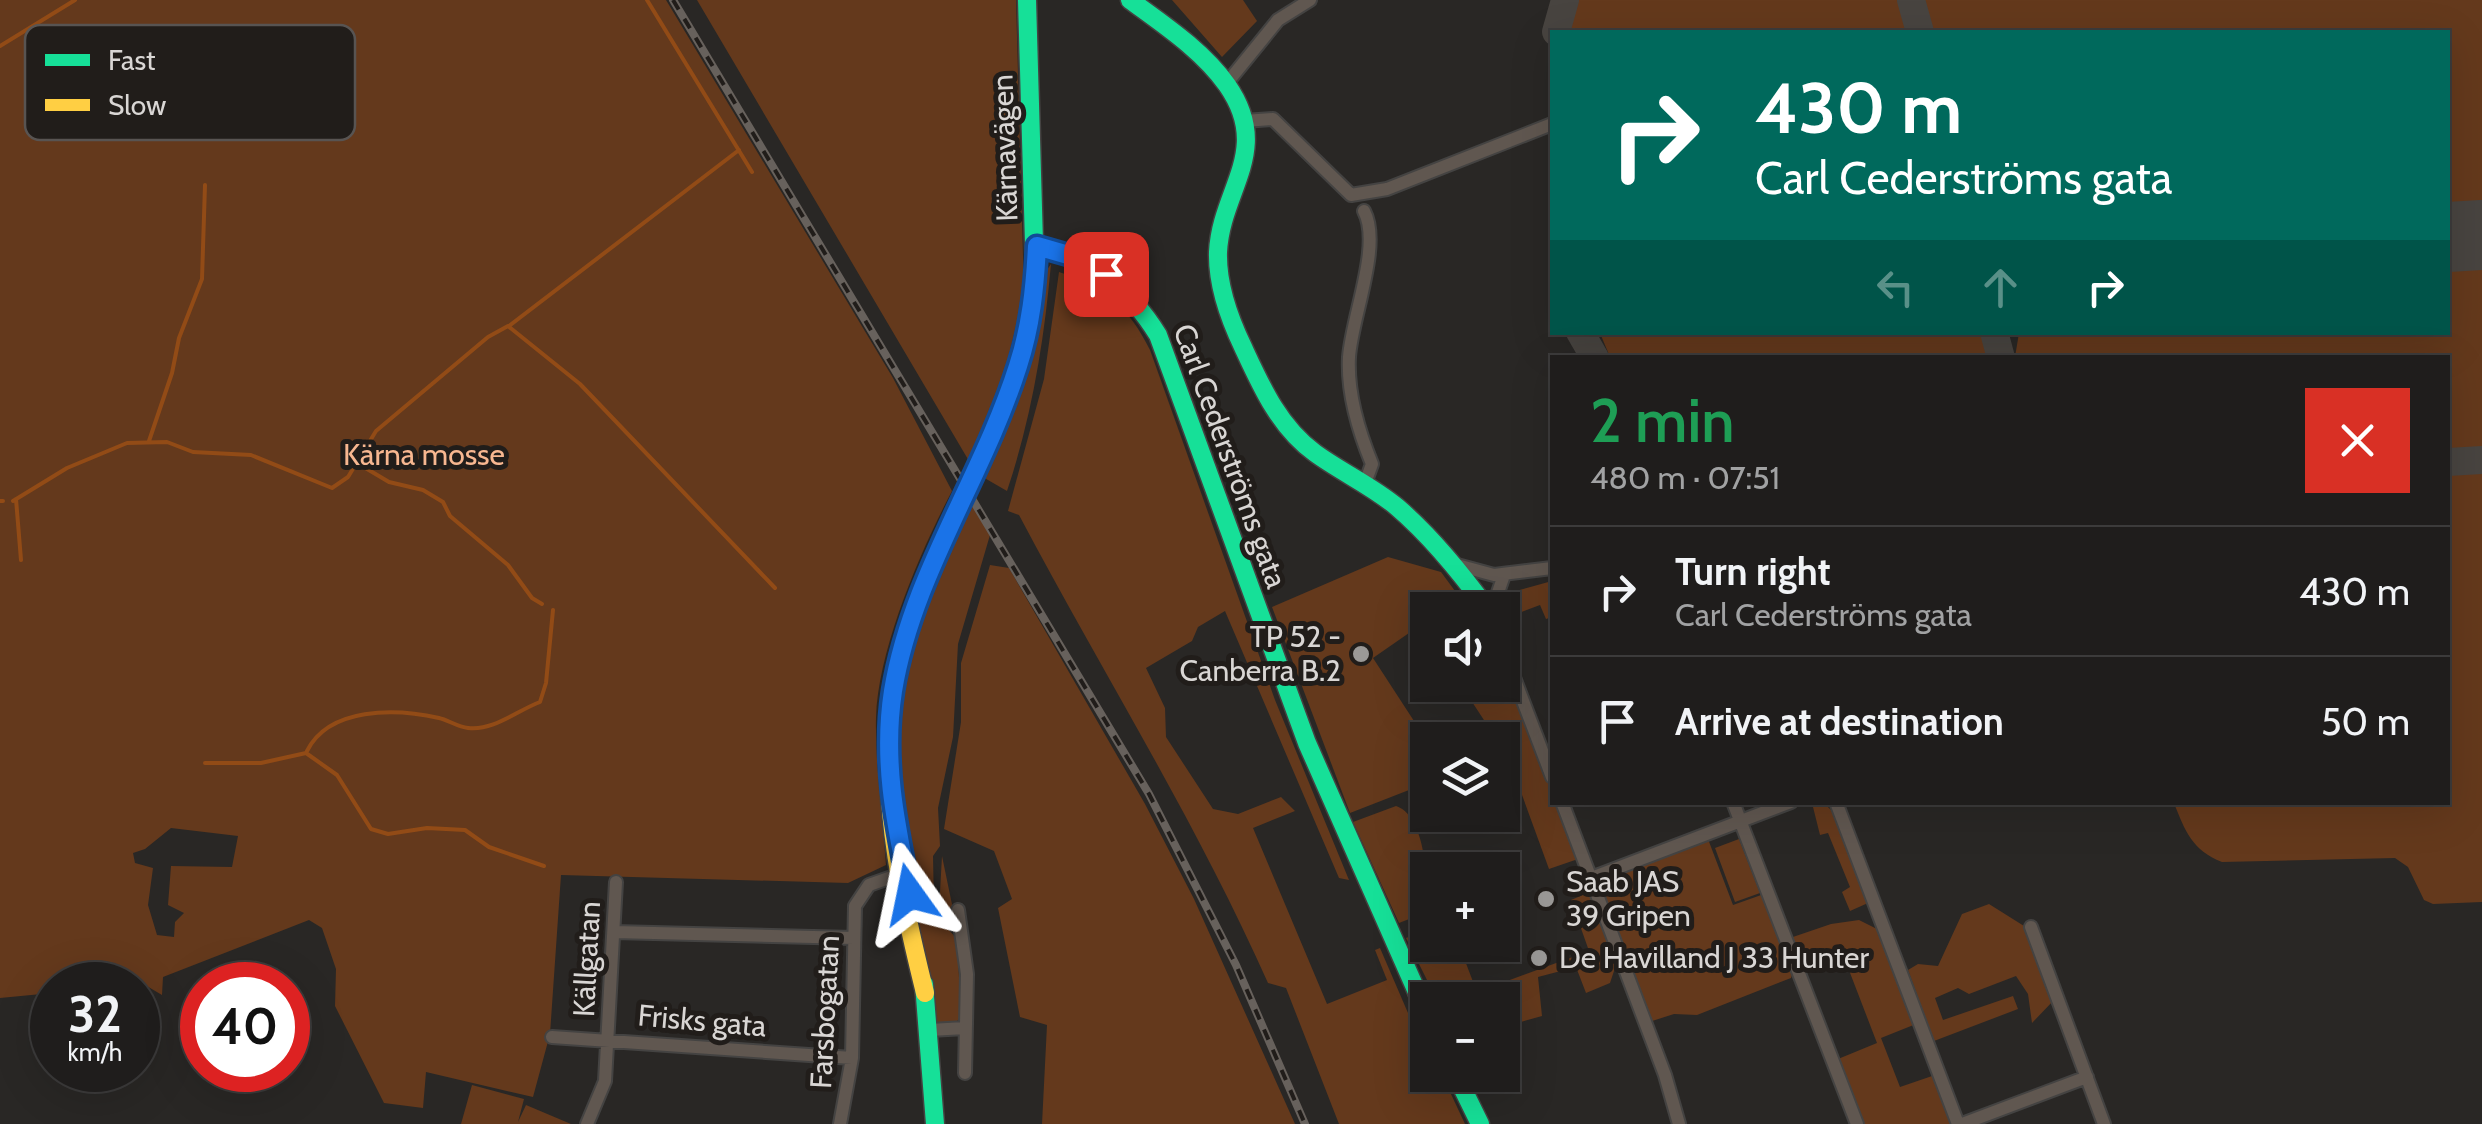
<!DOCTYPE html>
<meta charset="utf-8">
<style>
:root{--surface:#1f1d1c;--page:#272625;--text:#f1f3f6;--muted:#a1a2a3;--line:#3c3b3b}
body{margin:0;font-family:Cabin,sans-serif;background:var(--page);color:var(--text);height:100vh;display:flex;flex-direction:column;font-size:38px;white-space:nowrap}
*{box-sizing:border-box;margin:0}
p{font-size:32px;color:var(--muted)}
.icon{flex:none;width:55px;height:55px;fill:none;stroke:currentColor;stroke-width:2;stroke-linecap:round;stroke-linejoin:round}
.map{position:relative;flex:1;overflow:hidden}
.panel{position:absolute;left:1550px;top:355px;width:900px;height:450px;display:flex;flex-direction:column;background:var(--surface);border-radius:0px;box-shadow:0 10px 40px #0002,0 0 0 2px var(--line)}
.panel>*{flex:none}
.hud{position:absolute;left:1550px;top:30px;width:900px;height:305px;border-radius:0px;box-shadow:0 10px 40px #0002,0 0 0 2px var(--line);background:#00695c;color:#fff;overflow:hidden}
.tools{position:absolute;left:1410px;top:592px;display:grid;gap:20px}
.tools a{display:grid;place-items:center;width:110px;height:110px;border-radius:0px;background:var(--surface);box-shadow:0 10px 40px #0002,0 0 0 2px var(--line);font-size:50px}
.speed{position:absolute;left:30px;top:962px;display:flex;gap:20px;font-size:50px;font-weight:700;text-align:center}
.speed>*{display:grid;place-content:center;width:130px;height:130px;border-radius:50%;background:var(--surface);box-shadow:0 10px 40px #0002,0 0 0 2px var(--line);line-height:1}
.speed small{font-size:25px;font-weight:400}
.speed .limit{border:15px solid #d22;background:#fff;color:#111}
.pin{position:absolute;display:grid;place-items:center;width:85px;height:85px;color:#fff;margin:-42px;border-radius:20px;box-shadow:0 5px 15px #0006}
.me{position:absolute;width:110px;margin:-55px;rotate:348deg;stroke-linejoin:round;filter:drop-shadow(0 0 8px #0008)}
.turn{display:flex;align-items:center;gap:35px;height:210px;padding:0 40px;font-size:45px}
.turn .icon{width:130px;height:130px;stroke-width:2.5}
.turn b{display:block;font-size:70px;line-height:85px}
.lanes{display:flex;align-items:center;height:95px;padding:0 40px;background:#0003;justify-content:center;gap:50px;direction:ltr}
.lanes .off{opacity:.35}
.round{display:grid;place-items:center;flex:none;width:105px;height:105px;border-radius:0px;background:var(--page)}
.head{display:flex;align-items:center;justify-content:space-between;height:170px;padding:0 40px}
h1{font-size:60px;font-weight:600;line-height:75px;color:#1e9e55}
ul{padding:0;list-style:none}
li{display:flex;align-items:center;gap:30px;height:130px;padding:0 40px;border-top:2px solid var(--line)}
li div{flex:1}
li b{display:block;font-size:38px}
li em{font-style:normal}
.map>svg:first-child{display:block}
.green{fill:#64391c;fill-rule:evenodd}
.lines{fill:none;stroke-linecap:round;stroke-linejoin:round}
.stream{stroke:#924b16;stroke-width:4}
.taxiway{stroke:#484440;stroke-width:28}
.runway{stroke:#484440;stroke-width:70}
.street-casing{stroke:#444342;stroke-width:16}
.fast-casing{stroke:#444342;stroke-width:21}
.slow-casing{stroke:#444342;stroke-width:21}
.street{stroke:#605750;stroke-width:12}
.fast{stroke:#16e098;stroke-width:18}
.slow{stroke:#ffcf43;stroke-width:18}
.rail-casing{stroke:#67615c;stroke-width:8}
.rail{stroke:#211d1a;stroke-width:4;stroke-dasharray:11;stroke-linecap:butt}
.fast-bridge-casing{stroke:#444342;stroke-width:21;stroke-linecap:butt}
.fast-bridge{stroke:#16e098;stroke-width:18}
.route-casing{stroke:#114b97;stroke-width:25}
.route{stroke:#1a73e8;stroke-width:18}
.poi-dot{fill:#9b9997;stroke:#211d1a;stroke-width:4}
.labels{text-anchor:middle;stroke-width:10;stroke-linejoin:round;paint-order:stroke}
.street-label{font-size:30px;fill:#d9d6d4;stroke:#211d1a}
.park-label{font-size:30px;fill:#f7b790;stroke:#211d1a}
.poi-label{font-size:30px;fill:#d9d6d4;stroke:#211d1a;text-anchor:start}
.key{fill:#211d1a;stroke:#585452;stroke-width:2.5}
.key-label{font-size:28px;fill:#d9d6d4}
</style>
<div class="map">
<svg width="2482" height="1124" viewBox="0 0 2482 1124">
<rect width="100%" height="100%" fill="#292725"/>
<path class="green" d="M 0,0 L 666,0 L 893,378 L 952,491 C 920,552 878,649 876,718 C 875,767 883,816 886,865 L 848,883 L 561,875 L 550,1034 L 533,1097 L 426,1072 L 423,1108 L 384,1103 L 335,1006 L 336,969 L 322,928 L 309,920 L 163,977 L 162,995 L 145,985 L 52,985 L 52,993 L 0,998 ZM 171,828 L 238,836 L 232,867 L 171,866 L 168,905 L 184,913 L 175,922 L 174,937 L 157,935 L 148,905 L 153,868 L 135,863 L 133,853 L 145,849 Z
M 697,0 L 1016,0 L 1024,293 L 1002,384 L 969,461 Z
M 1172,0 L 1243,0 L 1257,21 L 1222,57 Z
M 1577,0 L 1901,0 L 1909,32 L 1566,32 Z
M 1922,0 L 2482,0 L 2482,207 L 2448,208 L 2448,32 L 1930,32 Z
M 1051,264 C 1044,342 1032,416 1007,491 L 981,476 L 1025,370 L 1044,274 Z
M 2482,267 L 2482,449 L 2448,450 L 2448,358 L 2015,357 L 2019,333 L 2448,332 L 2448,269 Z
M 1059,272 C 1104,286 1129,307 1150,350 L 1275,700 L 1349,880 L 1339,878 L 1225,611 L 1198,627 L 1192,641 L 1146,668 L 1165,708 L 1166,737 L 1213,809 L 1238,814 L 1281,797 L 1295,811 L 1253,828 L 1327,1004 L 1387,980 L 1375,950 L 1380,948 L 1427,1057 L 1428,1075 L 1443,1077 L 1465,1124 L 1339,1124 L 1286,988 L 1268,983 C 1196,821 1102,672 1019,515 L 1008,511 L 1044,379 Z
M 1600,333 L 1985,333 L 1992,357 L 1610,357 Z
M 2482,470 L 2482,902 L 2433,904 L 2424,900 L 2408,867 L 2395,858 L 2222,862 C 2192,850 2185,831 2174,803 L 2448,802 L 2448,472 Z
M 970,501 L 990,535 L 958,644 L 953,737 L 938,808 L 940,846 L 933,856 L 934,906 L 917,913 C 909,870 897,826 896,783 C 892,679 928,593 970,501 Z
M 1388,557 L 1441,572 L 1469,610 L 1428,610 L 1427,659 L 1409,633 L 1373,658 L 1427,741 L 1427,763 L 1420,768 L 1427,783 L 1350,813 L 1272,607 Z
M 990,565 L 1009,568 L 1145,804 L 1194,899 L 1295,1124 L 1042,1124 L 1047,1025 L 1020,1017 L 998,908 L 1012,899 L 994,851 L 944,829 L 961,722 L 961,663 Z
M 1552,581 L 1552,617 L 1546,619 L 1540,605 L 1503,619 L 1512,592 Z
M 1503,667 L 1578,859 L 1549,869 L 1502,740 L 1497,740 L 1461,685 L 1502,685 Z
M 1812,803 L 1824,803 L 1834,813 L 1868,903 L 1850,911 L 1842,892 L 1850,887 L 1828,833 L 1820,835 Z
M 1396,806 C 1427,816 1428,887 1427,912 L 1399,923 L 1353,822 Z
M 1708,839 L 1733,905 L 1764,894 L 1793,971 L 1791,978 L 1697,1015 L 1674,1014 L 1649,1022 L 1601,884 L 1604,878 Z
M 1739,839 L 1760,893 L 1735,902 L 1715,848 Z
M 942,856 L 955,919 L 947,928 L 957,939 L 961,1016 L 955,1024 L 936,1025 L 918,919 L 939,910 Z
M 1590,892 L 1617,962 L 1610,983 L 1586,993 L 1576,967 L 1538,977 L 1542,1016 L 1503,1027 L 1503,1005 L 1521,997 L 1507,981 L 1589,951 L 1571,900 Z
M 1989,904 L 2024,926 L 2054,1000 L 2032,1023 L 2028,994 L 2016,976 L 1969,994 L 1958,988 L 1935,998 L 1943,1020 L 2013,996 L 2018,1009 L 1934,1041 L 1908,970 L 1918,964 L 1938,966 L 1962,914 Z
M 1859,920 L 1881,931 L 1916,1024 L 1881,1038 L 1900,1087 L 1935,1075 L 1953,1124 L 1863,1124 L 1838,1059 L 1877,1043 L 1842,952 L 1802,967 L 1790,938 L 1831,924 Z
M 1427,930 L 1428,945 L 1459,945 L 1480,1000 L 1437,1000 L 1406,938 Z
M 472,1085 L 524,1099 L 518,1122 L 526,1105 L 571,1124 L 461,1124 Z"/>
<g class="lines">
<path class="stream" d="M 647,0 L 752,172
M 0,46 L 75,0
M 509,326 L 739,150
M 149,441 L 172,373 L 179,338 L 202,279 L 205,185
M 357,463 L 389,482 L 423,490 L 443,502 L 450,516 L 508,565 L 532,598 L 542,604
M 16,499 L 21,560
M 0,501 L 3,501
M 13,501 L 67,468 L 127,443 L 167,442 L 193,452 L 251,455 L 332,488 L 348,477 L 376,431 L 488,337 L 508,326 L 580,384 L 775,588
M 307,751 C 329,707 395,708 439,718 C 448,720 458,727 468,728 C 494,731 516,711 540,702 L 546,683 L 553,610
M 205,763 L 261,763 L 306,753 L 337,775 L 371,829 L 388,834 L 427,828 L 465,830 L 489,847 L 544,866"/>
<path class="taxiway" d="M 1911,0 L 1920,32
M 1556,32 L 1565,0
M 1580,332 L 1595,358
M 1994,332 L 2001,358
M 2448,462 L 2482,460"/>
<path class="runway" d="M 2448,237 L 2482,235"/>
<defs>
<path id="street" d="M 1227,83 L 1278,20 L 1310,0
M 1244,121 L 1273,119 L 1351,195 L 1387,189 L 1552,124
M 1364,486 L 1372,464 C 1358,430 1347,394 1349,357 C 1352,316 1382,245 1364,211
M 1457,565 L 1494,575 L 1552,568
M 1492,610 L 1504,575
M 1502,646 L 1552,777
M 1562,802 L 1665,1075 L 1679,1124
M 1733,802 L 1857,1124
M 1836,802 L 1958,1124
M 1591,878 L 1791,802
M 958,910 L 967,974 L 965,1073
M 2031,927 L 2104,1124
M 614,932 L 854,938
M 930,1030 L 965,1028
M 552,1037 L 852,1058
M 587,1124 L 605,1081 L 616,882
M 840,1124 L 852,1058 L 855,906 L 869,885 L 903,873
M 1962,1124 L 2087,1077"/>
<path id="fast" d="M 1130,0 C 1164,25 1202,50 1227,85 C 1273,151 1221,189 1218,252 C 1217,285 1229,318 1243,347 C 1261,386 1279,427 1315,453 C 1341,472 1372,486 1397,507 C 1432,537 1461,573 1488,610
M 1037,246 C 1091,259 1129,288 1158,335 L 1307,743 L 1428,1017
M 980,460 L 1020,361 L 1035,277 L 1027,0
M 906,632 L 961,501
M 924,984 L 935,1124
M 1456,1075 L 1480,1124"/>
<path id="slow" d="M 906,632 C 870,751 896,876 925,993"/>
</defs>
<use href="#street" class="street-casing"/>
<use href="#fast" class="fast-casing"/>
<use href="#slow" class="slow-casing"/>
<use href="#street" class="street"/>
<use href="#fast" class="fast"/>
<use href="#slow" class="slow"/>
<defs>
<path id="rail" d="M 673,0 L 1149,794 L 1236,965 L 1305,1124"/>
</defs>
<use href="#rail" class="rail-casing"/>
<use href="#rail" class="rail"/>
<defs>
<path id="fast-bridge" d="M 961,501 L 980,460"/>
</defs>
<use href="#fast-bridge" class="fast-bridge-casing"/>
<use href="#fast-bridge" class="fast-bridge"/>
</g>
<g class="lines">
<defs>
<path id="route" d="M 910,894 C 896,825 882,762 893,691 C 912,575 983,477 1018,366 C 1031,326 1035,287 1037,246 L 1082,259 L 1106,274"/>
</defs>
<use href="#route" class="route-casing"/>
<use href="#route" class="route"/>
</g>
<g class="poi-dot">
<circle cx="1361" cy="654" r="10"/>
<circle cx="1546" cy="899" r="10"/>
<circle cx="1539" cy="958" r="10"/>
</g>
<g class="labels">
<g class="street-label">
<text transform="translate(1005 148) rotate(-92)" y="10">Kärnavägen</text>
<text transform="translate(1230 456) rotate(70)" y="10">Carl Cederströms gata</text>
<text transform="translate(587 959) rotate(-87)" y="10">Källgatan</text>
<text transform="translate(825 1012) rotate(-87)" y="10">Farsbogatan</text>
<text transform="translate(702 1021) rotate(5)" y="10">Frisks gata</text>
</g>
<g class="park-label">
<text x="424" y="465">Kärna mosse</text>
</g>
<g class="poi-label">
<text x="1341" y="647" text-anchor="end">TP 52 -<tspan x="1341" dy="34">Canberra B.2</tspan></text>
<text x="1566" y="892">Saab JAS<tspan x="1566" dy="34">39 Gripen</tspan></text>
<text x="1559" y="968">De Havilland J 33 Hunter</text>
</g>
</g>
<rect x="25" y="25" width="330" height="115" rx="15" class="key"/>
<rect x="45" y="54" width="45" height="12" fill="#16e098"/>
<rect x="45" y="99" width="45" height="12" fill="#ffcf43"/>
<g class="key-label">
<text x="108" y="70">Fast</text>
<text x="108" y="115">Slow</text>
</g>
</svg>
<div class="tools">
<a><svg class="icon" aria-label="sound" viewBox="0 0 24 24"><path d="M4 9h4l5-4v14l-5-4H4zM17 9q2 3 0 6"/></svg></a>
<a><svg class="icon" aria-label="layers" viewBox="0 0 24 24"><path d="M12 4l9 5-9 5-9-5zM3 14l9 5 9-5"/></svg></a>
<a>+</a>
<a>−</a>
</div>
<div class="speed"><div>32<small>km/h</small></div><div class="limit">40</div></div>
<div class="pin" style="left:1106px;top:274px;background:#d93025"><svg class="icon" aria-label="arrive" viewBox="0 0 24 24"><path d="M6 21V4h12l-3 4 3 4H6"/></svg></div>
<svg class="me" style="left:910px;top:894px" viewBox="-20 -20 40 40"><path d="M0-17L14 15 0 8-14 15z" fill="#1a73e8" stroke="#fff" stroke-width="4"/></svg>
<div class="hud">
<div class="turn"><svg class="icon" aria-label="right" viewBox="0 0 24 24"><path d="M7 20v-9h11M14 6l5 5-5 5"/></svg><div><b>430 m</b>Carl Cederströms gata</div></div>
<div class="lanes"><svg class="icon off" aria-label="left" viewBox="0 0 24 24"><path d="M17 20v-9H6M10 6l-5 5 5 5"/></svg><svg class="icon off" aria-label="ahead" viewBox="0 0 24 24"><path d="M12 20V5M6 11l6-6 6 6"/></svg><svg class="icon" aria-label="right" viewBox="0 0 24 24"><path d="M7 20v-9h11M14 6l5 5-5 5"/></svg></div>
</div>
<section class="panel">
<div class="head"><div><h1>2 min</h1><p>480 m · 07:51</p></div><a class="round" style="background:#d93025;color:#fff"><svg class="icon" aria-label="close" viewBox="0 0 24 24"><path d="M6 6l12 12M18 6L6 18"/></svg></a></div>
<ul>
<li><svg class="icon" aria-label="right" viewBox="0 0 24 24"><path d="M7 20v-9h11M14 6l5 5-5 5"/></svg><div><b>Turn right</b><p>Carl Cederströms gata</p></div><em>430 m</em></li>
<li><svg class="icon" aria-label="arrive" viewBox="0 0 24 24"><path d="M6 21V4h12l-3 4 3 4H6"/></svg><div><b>Arrive at destination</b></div><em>50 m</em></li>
</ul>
</section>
</div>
